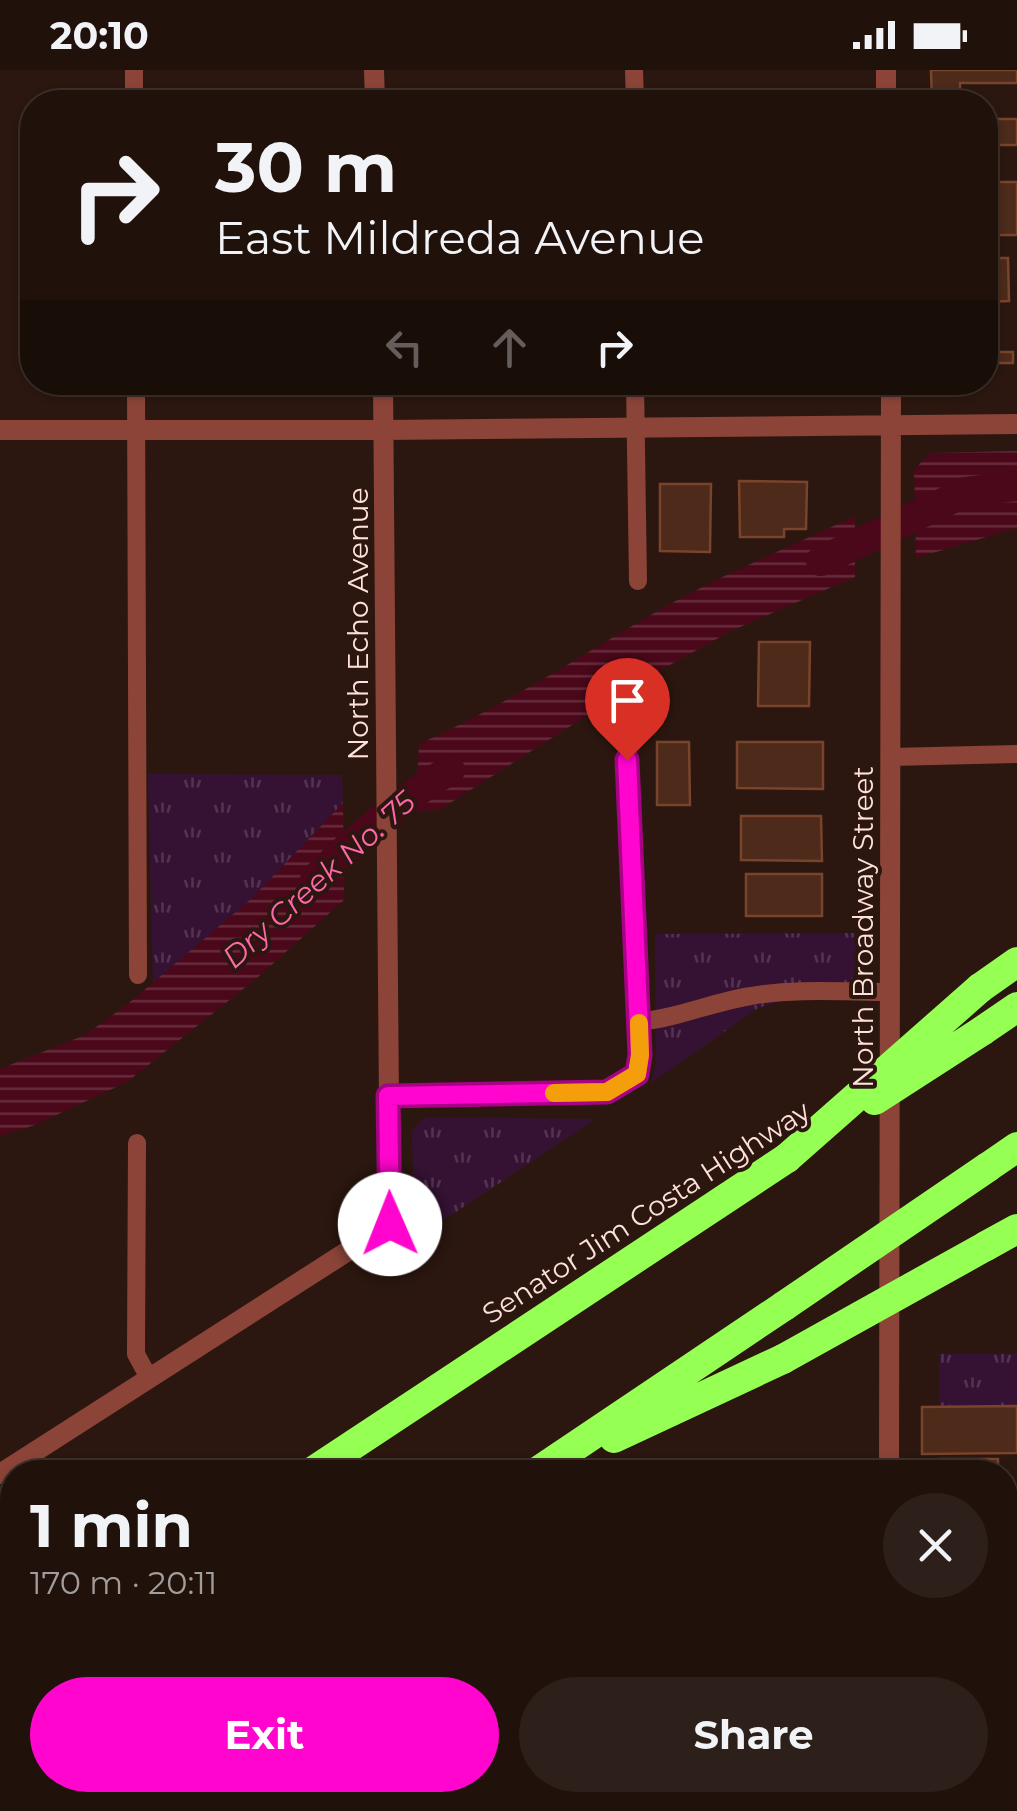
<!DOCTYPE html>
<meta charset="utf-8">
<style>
:root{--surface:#20110b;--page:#2d1f19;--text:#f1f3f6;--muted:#a29d9d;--line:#3d312c;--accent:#ff05cd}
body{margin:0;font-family:Montserrat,sans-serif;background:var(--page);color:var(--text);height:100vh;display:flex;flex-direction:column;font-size:38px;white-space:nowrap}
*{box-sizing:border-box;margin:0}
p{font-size:32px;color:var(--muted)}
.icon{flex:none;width:55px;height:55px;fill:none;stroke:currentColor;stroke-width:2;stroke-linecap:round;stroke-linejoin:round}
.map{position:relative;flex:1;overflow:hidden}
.details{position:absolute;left:0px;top:1390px;width:1018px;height:352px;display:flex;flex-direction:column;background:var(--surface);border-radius:40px 40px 0 0;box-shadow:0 2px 8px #0004,0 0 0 2px var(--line)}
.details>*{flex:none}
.top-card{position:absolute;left:20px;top:20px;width:978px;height:305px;border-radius:40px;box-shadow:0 2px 8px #0004,0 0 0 2px var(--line);background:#20110b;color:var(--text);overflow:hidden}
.pin{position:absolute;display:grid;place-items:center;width:85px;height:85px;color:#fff;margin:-102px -42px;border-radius:50% 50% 50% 0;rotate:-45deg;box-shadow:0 0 10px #0007}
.pin .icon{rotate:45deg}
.me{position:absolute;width:110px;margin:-55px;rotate:359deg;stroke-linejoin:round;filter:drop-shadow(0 0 8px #0008)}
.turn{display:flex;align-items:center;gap:35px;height:210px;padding:0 30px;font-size:45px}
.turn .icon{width:130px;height:130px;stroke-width:2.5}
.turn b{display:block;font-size:70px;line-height:85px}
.lanes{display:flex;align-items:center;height:95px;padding:0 30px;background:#0003;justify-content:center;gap:50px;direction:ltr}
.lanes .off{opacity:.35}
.round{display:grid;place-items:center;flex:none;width:105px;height:105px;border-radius:52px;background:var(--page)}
.summary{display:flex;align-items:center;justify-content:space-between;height:170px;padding:0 30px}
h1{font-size:60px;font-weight:700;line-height:75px}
.action{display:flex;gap:20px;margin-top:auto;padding:20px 30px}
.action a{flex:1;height:115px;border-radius:60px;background:var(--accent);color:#fff;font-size:40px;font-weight:700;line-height:115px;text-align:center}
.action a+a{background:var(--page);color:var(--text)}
.status{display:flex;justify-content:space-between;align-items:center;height:70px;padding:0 50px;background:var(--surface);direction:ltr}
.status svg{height:28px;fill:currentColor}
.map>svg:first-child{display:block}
.grass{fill:url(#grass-tufts)}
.water{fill:url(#water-rules)}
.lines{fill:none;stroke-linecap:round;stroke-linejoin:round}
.canal{stroke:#4b081a;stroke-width:30}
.building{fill:#4d2a1a;stroke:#7a432b;stroke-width:2.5}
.service{stroke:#8c4438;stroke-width:18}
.minor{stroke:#8c4438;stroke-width:20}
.motorway{stroke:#95ff54;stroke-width:30}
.motorway-bridge{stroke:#95ff54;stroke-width:30}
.route-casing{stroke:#a60385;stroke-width:25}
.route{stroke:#ff05cd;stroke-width:18}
.slow{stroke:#f59e0b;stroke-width:18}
.labels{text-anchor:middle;stroke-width:8;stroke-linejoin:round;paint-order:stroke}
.street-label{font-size:28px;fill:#ffe1d9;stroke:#2b170f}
.water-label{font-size:30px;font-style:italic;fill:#ff67aa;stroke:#2b170f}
</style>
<div class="status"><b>20:10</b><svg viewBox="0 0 49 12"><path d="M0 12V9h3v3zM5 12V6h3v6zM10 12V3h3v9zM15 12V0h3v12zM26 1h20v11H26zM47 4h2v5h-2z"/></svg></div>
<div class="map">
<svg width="1017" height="1741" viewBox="0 0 1017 1741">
<defs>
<pattern id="grass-tufts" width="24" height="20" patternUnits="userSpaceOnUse" patternTransform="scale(2.5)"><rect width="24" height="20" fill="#351233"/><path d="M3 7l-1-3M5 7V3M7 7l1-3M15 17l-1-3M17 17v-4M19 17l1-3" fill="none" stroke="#533450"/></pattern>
<pattern id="water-rules" width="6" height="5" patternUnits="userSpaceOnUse" patternTransform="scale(2.5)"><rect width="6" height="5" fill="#4b081a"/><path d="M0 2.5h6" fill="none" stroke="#662c3b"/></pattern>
</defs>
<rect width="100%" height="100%" fill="#2b170f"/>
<path class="grass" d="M 148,704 L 342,705 L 343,733 L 251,829 L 153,914 Z
M 856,863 L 856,928 L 788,929 L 758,938 L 651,1013 L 656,994 L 655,864 Z
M 425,1047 L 596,1049 L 409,1173 L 414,1146 L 412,1061 Z
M 939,1284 L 1017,1284 L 1017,1336 L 939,1336 Z"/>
<path class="water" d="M 1017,381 L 1017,458 L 916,488 L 914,400 L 930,383 Z
M 855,446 L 855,507 L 731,561 L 641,611 L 439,740 L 415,741 L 419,674 C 501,638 577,588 654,543 C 718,506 788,478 855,446 Z
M 343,733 L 344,830 L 257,908 L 127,1012 L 35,1055 L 0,1066 L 0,999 L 85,965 L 129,933 L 251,829 Z"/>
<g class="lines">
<path class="canal" d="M 821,491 L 966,422 L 1017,416
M 315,809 C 356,768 400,730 450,700"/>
</g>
<path class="building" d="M 931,0 L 1017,0 L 1017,13 L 960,13 L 960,32 L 932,32 Z
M 985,49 L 1017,49 L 1017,75 L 985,75 Z
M 985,112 L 1017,112 L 1017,165 L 985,165 Z
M 985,188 L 1008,188 L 1009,231 L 985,232 Z
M 985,251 L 998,251 L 997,282 L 1013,282 L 1013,293 L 985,293 Z
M 739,411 L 807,412 L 806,459 L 784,459 L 784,467 L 740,467 Z
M 660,414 L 711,414 L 710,482 L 660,481 Z
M 759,572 L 810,572 L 809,636 L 758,636 Z
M 657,672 L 689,672 L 690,735 L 657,735 Z
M 737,672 L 823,672 L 823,719 L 737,718 Z
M 741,746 L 821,746 L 822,791 L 741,790 Z
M 746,804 L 822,804 L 822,846 L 746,846 Z
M 1017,1336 L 1017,1383 L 922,1384 L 922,1337 Z
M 941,1389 L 998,1389 L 998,1402 L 941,1402 Z"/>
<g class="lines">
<path class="service" d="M 134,0 L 134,32
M 634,0 L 635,32
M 136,312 L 138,905
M 635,312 L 638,511
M 891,687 L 1017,684
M 638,952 C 679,948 712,932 751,926 C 796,918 844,922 890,922
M 607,1022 L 637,1004 L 640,985 L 627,689
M 137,1073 L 136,1284 L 149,1308
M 682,1741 L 682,1730"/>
<path class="minor" d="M 374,0 L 375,32
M 886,0 L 886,32
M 0,360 L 384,360 L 1017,354
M 389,1025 L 607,1022
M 889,1402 L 891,312
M 0,1404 L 390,1154 L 383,312
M 1005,1714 L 1017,1714
M 888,1730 L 888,1741
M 386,1741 L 391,1730
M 641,1741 L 642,1730"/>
<path class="motorway" d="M 980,918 L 1017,892
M 982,961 L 1017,937
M 988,1097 L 1017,1077
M 986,1176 L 1017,1159
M 614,1368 L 783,1289
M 312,1402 L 787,1088
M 537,1402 L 784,1236
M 0,1609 L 12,1601
M 36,1741 L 52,1730"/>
<path class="motorway-bridge" d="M 875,1030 L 982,961
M 787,1088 L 980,918
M 784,1236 L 988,1097
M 783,1289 L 986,1176"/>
</g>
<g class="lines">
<defs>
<path id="route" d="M 390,1154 L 388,1026 L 607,1022 L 637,1004 L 640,985 L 627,690"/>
</defs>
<use href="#route" class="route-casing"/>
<use href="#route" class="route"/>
<path class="slow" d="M 554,1023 L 607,1022 L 637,1004 L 640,985 L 639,953"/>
</g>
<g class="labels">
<g class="street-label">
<text transform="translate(358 554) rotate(-90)" y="10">North Echo Avenue</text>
<text transform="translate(863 857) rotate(-90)" y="10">North Broadway Street</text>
<text transform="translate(646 1142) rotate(-33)" y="10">Senator Jim Costa Highway</text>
</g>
<g class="water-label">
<text transform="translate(319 810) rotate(-42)" y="10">Dry Creek No. 75</text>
</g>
</g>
</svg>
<div class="pin" style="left:627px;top:690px;background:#d93025"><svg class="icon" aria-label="arrive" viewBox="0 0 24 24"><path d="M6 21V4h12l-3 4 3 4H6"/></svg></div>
<svg class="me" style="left:390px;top:1154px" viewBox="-20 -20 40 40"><circle r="19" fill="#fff"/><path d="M0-13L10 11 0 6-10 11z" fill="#ff05cd"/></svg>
<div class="top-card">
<div class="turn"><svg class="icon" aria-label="right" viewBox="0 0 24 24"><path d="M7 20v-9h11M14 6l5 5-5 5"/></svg><div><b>30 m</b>East Mildreda Avenue</div></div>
<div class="lanes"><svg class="icon off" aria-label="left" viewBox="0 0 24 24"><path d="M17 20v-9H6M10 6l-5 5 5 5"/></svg><svg class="icon off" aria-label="ahead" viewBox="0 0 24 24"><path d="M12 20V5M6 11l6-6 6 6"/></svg><svg class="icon" aria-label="right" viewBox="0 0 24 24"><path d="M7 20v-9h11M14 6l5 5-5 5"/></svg></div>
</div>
<section class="details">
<div class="summary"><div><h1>1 min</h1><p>170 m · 20:11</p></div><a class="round"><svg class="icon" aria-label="close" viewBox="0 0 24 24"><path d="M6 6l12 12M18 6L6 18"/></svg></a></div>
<div class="action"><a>Exit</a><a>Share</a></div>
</section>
</div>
